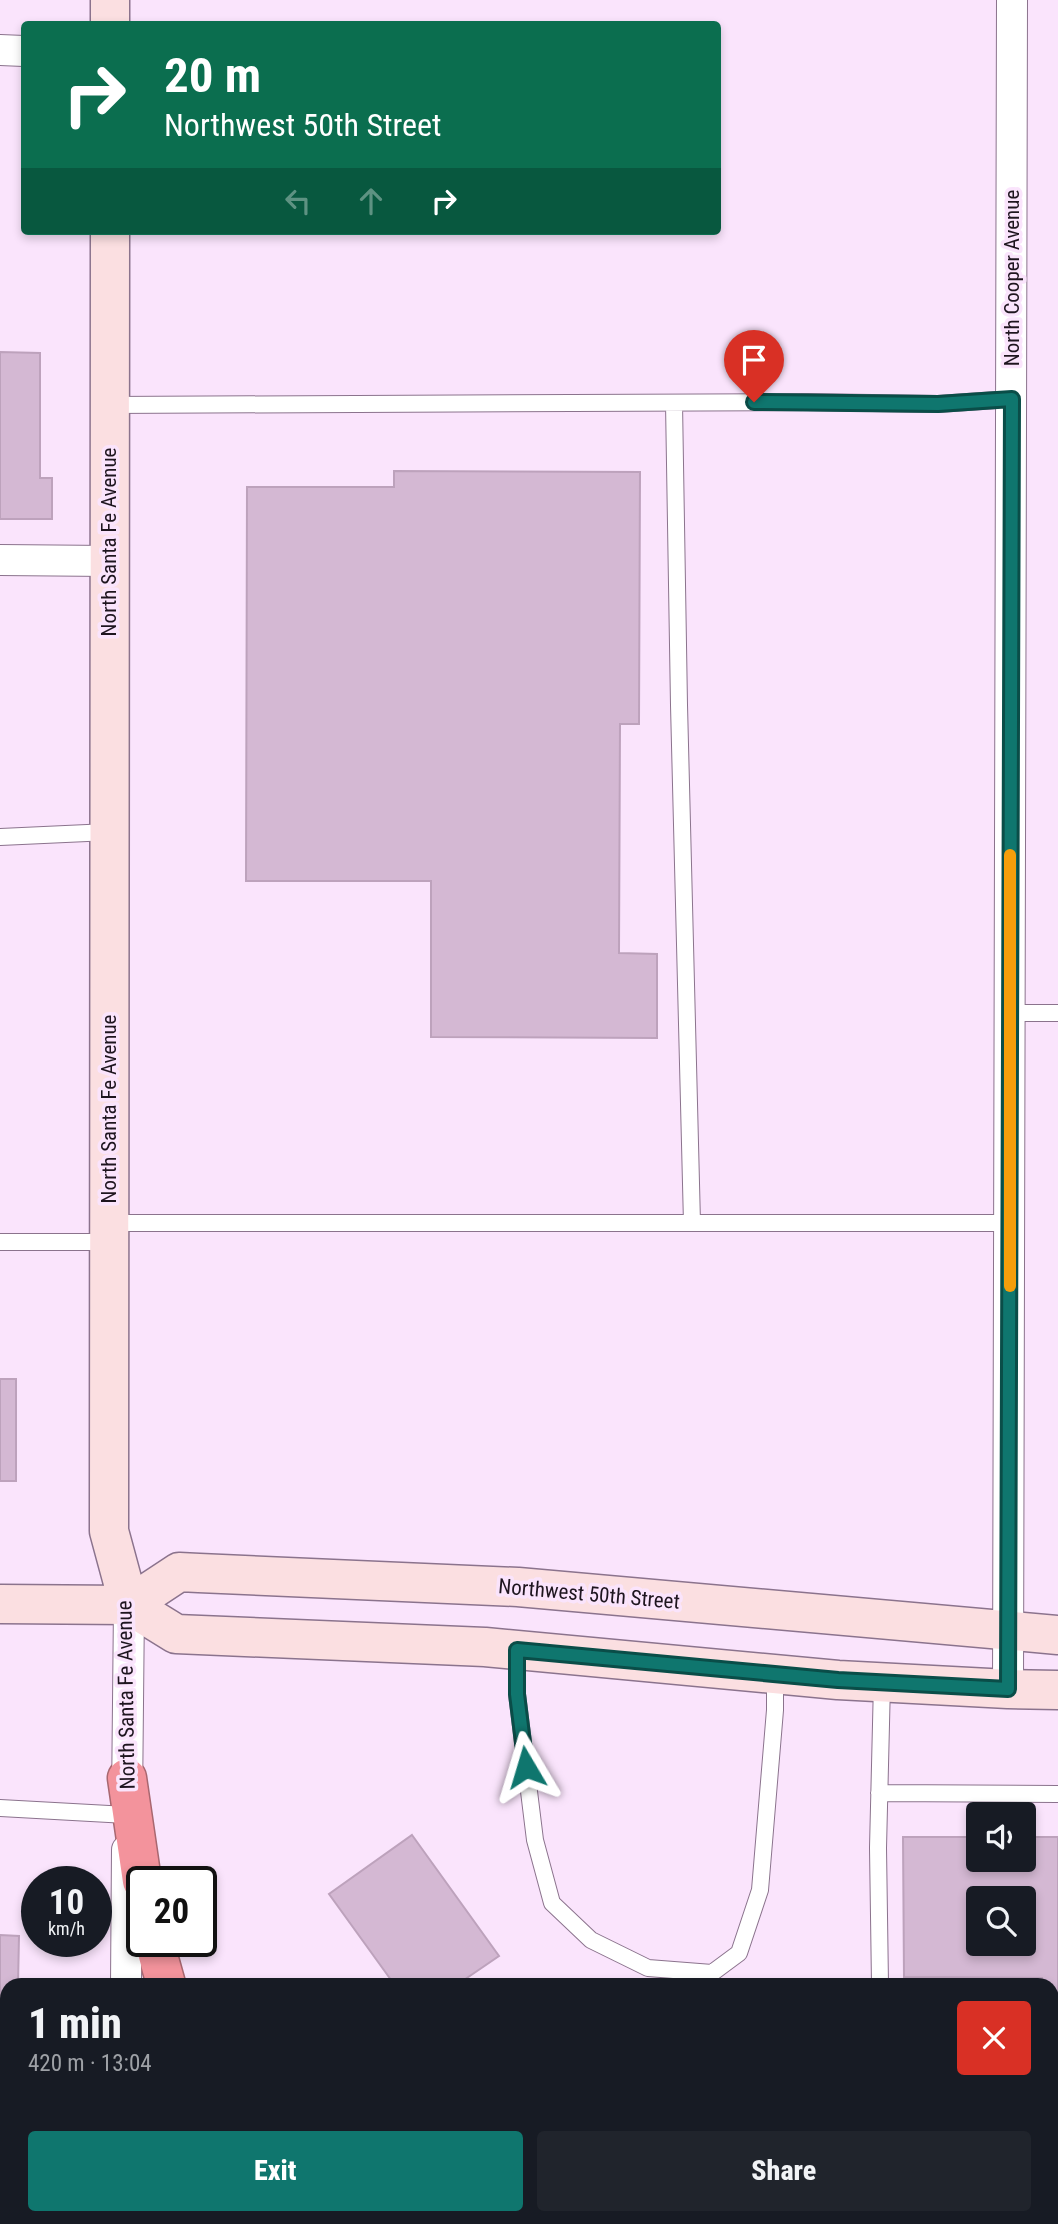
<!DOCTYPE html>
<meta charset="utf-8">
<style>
:root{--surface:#171b24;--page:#20242c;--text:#f1f3f6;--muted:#9ea1a6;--accent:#0f766e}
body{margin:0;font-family:"Roboto Condensed",sans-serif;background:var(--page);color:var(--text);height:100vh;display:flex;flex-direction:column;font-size:26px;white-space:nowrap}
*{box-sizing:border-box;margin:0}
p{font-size:23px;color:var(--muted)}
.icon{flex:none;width:38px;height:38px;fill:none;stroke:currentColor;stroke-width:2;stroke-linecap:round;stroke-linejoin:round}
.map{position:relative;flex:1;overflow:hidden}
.sheet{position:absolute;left:0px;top:1978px;width:1059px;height:247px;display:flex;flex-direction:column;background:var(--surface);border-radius:21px 21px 0 0;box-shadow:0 4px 10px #0003}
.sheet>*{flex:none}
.guide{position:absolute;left:21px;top:21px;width:700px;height:214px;border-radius:7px;box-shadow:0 4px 10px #0003;background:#0b6e4f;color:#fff;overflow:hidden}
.tools{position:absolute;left:966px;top:1802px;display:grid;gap:14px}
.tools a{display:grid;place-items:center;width:70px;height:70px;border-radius:7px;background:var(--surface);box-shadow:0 4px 10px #0003;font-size:35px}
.speed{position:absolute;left:21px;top:1866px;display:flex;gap:14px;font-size:35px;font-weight:700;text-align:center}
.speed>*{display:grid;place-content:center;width:91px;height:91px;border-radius:50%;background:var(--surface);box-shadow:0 4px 10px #0003;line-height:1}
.speed small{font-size:18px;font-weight:400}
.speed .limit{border:4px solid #111;border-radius:10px;background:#fff;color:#111}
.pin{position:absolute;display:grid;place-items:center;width:60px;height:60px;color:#fff;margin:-72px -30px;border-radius:50% 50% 50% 0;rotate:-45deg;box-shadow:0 0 7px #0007}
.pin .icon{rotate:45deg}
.me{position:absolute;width:77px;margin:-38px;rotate:353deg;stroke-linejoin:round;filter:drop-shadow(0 0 5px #0008)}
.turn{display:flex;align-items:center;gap:24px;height:147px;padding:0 28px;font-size:32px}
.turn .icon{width:91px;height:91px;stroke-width:2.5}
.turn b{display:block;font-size:49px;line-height:60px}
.lanes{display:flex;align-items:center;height:66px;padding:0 28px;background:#0003;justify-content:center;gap:35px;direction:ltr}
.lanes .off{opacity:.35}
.round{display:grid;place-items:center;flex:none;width:74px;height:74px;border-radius:7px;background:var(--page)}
.headline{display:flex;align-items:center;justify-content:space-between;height:119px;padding:0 28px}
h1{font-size:42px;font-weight:800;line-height:52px}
.button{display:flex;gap:14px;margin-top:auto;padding:14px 28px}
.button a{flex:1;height:80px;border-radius:7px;background:var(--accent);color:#fff;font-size:28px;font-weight:800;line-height:80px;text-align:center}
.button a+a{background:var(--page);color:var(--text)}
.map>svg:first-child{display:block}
.building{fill:#d4b8d3;stroke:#bda2bc;stroke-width:2;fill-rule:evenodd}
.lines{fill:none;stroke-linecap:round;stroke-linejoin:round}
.lane-casing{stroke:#8b738d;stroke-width:18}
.street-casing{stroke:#8b738d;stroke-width:32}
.secondary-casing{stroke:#8b738d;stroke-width:41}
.highway-casing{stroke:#a86770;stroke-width:41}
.lane{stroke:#fff;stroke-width:16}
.street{stroke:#fff;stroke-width:30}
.secondary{stroke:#fbdfe1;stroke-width:38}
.highway{stroke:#f3939c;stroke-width:38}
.route-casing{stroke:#0a4d48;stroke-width:18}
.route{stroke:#0f766e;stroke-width:12}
.slow{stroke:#f59e0b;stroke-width:12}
.labels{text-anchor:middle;stroke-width:7;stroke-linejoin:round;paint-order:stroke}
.street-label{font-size:21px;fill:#1e151f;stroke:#fae4fc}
</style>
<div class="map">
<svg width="1058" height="2224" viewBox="0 0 1058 2224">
<rect width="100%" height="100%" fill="#fae4fc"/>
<path class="building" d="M 0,352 L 40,353 L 40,478 L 52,478 L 52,519 L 0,519 Z
M 394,471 L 640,472 L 639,724 L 620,724 L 619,953 L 657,954 L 657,1038 L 431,1037 L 431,881 L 246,881 L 247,487 L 394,487 Z
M 0,1379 L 16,1379 L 16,1481 L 0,1481 Z
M 412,1835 L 499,1956 L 458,1984 L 394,1984 L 329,1894 Z
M 903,1837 L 978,1837 L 978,1860 L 1024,1860 L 1024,1837 L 1058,1837 L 1058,2006 L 1052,2005 L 1052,1984 L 1042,1984 L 1042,1978 L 904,1977 ZM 978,1899 L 1024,1899 L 1024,1944 L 978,1944 Z
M 0,1935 L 19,1936 L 18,1984 L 7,1984 L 7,2002 L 0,2002 Z
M 949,2217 L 1013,2217 L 1014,2224 L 950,2224 Z"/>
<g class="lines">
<defs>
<path id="lane" d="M 674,403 L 679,705 L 692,1223
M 109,405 L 807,402 L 938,404 L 1011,399
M 0,837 L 109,832
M 1010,1013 L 1058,1013
M 109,1223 L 1010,1223
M 0,1242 L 109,1242
M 517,1650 L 517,1694 L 535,1840 L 552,1903 L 591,1940 L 648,1968 L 712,1973 L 739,1953 L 760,1890 L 775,1710 L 775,1674
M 879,1793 L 1058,1794
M 0,1808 L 127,1815
M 880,1984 L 878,1848 L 882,1683
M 904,2217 L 905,2224"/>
<path id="street" d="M 0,50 L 24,51
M 0,560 L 109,561
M 1008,1689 L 1012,0
M 127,1801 L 129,1605
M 126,1984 L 127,1850
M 0,2119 L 7,2120
M 124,2224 L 124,2217"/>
<path id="secondary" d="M 110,24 L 110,0
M 110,231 L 109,1531 L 129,1605
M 0,1604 L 129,1605 L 176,1634 L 485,1647 L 838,1680 L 1008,1689 L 1058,1690
M 129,1605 L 179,1572 L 199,1573 L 518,1587 L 1058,1635"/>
<path id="highway" d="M 127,1778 L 142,1881
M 154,1941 L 166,1984
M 284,2217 L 289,2224"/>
</defs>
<use href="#lane" class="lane-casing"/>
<use href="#street" class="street-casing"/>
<use href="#secondary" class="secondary-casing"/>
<use href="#highway" class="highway-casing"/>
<use href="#lane" class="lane"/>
<use href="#street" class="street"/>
<use href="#secondary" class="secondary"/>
<use href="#highway" class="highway"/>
</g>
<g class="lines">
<defs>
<path id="route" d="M 526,1767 L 517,1694 L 517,1650 L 838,1680 L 1008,1689 L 1012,399 L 938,404 L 754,402"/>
</defs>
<use href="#route" class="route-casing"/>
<use href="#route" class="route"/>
<path class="slow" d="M 1010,1286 L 1010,855"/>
</g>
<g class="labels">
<g class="street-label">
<text transform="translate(1012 278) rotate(-90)" y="7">North Cooper Avenue</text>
<text transform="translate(109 542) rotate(-90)" y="7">North Santa Fe Avenue</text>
<text transform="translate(109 1109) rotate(-90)" y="7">North Santa Fe Avenue</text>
<text transform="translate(589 1594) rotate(5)" y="7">Northwest 50th Street</text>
<text transform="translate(126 1695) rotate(-91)" y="7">North Santa Fe Avenue</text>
</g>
</g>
</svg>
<div class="tools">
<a><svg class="icon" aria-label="sound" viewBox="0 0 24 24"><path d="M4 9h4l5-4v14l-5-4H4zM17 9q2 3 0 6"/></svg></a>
<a><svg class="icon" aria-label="search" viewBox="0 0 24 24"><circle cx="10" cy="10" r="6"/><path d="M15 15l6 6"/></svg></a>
</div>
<div class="speed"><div>10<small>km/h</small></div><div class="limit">20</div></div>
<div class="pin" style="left:754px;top:402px;background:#d93025"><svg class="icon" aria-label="arrive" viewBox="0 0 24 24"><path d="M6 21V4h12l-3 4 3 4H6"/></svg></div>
<svg class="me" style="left:526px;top:1767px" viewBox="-20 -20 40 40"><path d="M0-17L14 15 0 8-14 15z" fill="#0f766e" stroke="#fff" stroke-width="4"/></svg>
<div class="guide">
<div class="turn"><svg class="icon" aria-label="right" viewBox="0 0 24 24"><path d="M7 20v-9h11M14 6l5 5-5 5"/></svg><div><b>20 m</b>Northwest 50th Street</div></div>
<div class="lanes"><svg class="icon off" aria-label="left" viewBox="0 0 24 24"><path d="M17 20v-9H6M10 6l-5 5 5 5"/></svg><svg class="icon off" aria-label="ahead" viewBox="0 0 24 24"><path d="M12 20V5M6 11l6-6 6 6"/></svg><svg class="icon" aria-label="right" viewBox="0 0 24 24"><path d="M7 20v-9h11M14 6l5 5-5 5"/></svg></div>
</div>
<section class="sheet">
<div class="headline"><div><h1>1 min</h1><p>420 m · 13:04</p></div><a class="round" style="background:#d93025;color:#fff"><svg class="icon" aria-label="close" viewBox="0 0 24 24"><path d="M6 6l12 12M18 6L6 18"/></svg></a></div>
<div class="button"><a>Exit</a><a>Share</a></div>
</section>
</div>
